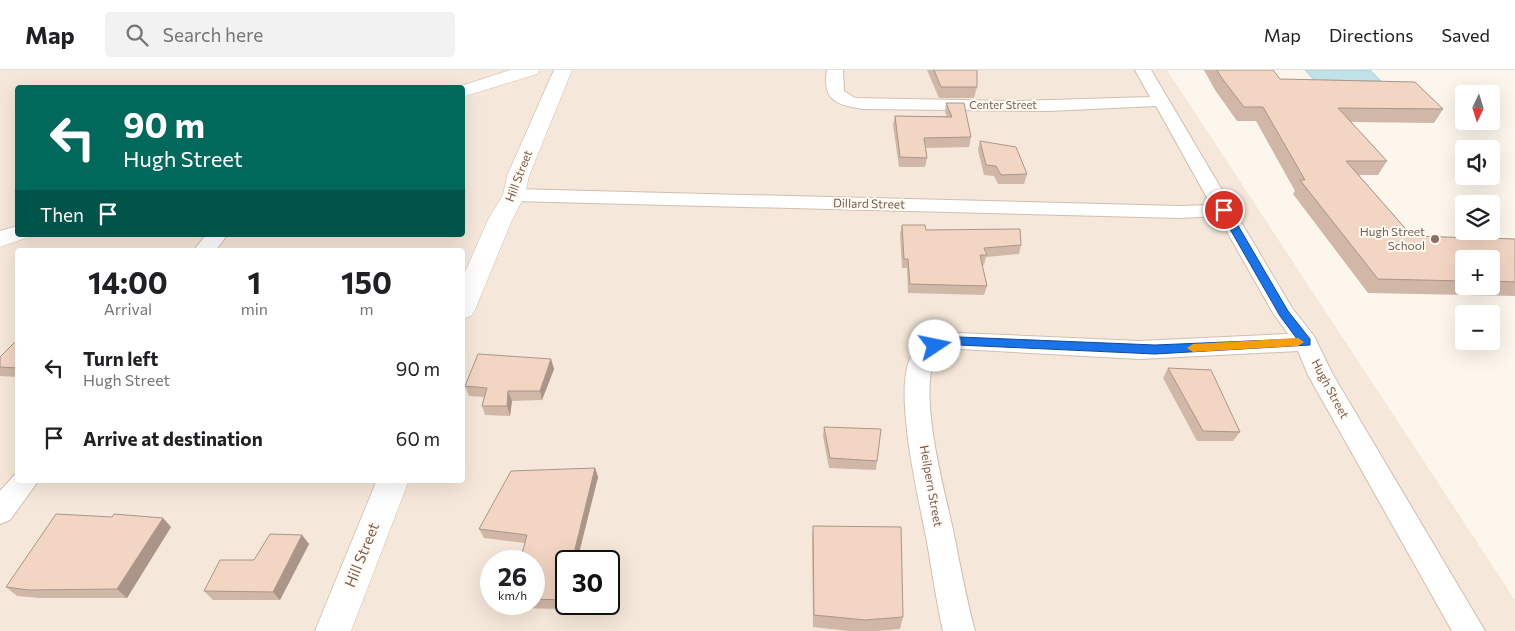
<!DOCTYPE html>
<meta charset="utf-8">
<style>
:root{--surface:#fff;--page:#f2f2f2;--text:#202124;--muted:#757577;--line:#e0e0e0}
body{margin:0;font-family:Commissioner,sans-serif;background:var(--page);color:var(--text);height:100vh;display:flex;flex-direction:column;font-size:19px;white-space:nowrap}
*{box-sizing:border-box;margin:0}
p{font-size:16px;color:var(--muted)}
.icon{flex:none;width:28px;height:28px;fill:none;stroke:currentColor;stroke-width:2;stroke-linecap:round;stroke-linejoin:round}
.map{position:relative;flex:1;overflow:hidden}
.drawer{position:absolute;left:15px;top:178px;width:450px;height:235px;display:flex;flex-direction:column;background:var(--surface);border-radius:5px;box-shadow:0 5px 20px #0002}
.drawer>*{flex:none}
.hud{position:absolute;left:15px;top:15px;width:450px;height:152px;border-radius:5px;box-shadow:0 5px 20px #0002;background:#00695c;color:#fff;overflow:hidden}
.needle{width:32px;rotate:184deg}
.fabs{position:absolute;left:1455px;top:15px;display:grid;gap:10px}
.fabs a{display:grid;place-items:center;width:45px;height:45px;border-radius:5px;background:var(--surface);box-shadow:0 5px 20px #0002;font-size:25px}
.speed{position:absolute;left:480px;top:480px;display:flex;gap:10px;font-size:25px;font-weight:700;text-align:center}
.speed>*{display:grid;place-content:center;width:65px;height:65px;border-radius:50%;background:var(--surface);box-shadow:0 5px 20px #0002;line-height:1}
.speed small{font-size:12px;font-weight:400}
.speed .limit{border:2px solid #111;border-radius:8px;background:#fff;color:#111}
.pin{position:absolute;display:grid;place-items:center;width:42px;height:42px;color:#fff;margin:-21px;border:2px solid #fff;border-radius:50%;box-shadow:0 1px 5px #0007}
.me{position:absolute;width:55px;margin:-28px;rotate:79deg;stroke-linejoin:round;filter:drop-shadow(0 0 4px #0008)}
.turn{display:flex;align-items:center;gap:18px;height:105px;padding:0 25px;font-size:22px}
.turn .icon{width:65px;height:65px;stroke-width:2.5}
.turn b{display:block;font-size:35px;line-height:42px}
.then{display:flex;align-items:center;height:48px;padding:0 25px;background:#0003;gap:10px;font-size:19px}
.eta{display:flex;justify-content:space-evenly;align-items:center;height:85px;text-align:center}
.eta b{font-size:30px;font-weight:700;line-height:35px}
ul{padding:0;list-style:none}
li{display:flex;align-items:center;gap:15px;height:70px;padding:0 25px}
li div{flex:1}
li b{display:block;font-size:19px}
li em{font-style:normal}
header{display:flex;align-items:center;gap:30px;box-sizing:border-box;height:70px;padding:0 25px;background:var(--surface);border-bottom:1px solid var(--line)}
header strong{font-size:24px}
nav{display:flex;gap:28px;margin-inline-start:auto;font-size:18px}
.search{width:350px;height:45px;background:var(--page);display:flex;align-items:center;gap:12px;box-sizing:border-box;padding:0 18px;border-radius:5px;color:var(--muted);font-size:19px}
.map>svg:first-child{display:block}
.residential{fill:#f5e8da;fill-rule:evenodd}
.water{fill:#bfe3e8;stroke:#a5d3da}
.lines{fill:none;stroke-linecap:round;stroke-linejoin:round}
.minor-casing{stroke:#d1beb0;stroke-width:2}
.tertiary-casing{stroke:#d1beb0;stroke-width:1}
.minor{fill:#fff;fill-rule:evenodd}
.tertiary{fill:#fff;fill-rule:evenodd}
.wall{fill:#d1b7a8;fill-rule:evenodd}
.shaded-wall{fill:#aa9588}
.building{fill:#f3d5c3;stroke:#aa9588}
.route{fill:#1a73e8;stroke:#114b97}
.slow{fill:#f59e0b}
.education-dot{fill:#8d6e63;stroke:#fffaf3;stroke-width:2}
.labels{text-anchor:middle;stroke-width:4;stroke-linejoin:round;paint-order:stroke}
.far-street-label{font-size:11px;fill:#7a5c4d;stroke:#fffaf3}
.street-label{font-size:12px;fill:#7a5c4d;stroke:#fffaf3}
.education-label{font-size:12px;fill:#785e54;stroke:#fffaf3;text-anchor:end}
.near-street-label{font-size:15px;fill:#7a5c4d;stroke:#fffaf3}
</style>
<header>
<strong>Map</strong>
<div class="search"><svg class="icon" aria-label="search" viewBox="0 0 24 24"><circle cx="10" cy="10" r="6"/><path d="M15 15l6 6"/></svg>Search here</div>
<nav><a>Map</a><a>Directions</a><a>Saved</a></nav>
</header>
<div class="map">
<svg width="1515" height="561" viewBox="0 0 1515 561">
<rect width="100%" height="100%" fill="#fdf6ec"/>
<path class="residential" d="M 0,0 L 1167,0 L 1515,530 L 1515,561 L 0,561 ZM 18,18 L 462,18 L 462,165 L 18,165 ZM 18,180 L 462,180 L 462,410 L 18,410 ZM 491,491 L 534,491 L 534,534 L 491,534 ZM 566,491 L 609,491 L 609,534 L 566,534 Z"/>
<path class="water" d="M 1305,0 L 1370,0 L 1381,11 L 1314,10 Z"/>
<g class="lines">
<defs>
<path id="minor" d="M 827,0 L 843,0 L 844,21 L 855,28 L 1012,31 L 1150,27 L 1135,0 L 1151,0 L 1292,238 L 1314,266 L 1332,303 L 1485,561 L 1452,561 L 1308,305 L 1298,281 L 1140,289 L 959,279 L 945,281 L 933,290 C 921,337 943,413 953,460 C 960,494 966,528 975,561 L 943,561 C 936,530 932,499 926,467 C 918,426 895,328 909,291 C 917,269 939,264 959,263 L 1140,271 L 1288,264 L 1273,243 L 1218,146 L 1180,148 L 514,131 L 507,129 L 504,125 L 507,121 L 514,119 L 1180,136 L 1211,135 L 1156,36 L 1049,41 L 863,39 C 836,35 822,30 827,0 Z
M 206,165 L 227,165 L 216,180 L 194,180 Z
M 18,401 L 18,410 L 39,410 L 10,450 L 0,454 L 0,421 Z"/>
<path id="tertiary" d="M 510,0 L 539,0 L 537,4 L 462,27 L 462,18 L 455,18 Z
M 554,0 L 572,0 L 529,106 L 525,125 L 512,150 L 475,240 L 471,246 L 462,249 L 462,209 L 488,150 L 503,125 L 507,106 Z
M 18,156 L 18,165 L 29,165 L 26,168 L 0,177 L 0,161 Z
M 377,410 L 409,410 L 351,561 L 315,561 Z"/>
</defs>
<use href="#minor" class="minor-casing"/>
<use href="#tertiary" class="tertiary-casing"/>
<use href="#minor" class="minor"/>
<use href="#tertiary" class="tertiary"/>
</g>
<path class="wall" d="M 927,0 L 977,0 L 977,17 L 974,28 L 939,28 Z
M 1204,0 L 1273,0 L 1280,9 L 1443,39 L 1434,53 L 1351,52 L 1387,91 L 1378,105 L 1359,105 L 1412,166 L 1515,169 L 1515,226 L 1368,223 L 1293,124 L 1295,121 L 1256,51 L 1237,51 L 1215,20 ZM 1464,189 L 1491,189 L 1491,216 L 1464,216 Z
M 946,33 L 971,67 L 969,77 L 926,78 L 927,88 L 925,97 L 899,97 L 893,55 L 895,46 L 947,46 L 945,42 Z
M 980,71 L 1027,104 L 1024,114 L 998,114 L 994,106 L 984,105 L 978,80 Z
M 902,155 L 926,160 L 1021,175 L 1019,184 L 986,187 L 984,195 L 982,195 L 987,216 L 984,225 L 908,223 L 907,198 L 902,198 L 900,164 Z
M 18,269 L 18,307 L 0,306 L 0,287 Z
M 551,289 L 554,299 L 542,330 L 512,331 L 510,346 L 485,345 L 482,336 L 484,327 L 469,326 L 465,316 Z
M 1168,298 L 1240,362 L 1233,371 L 1197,371 L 1163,308 Z
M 824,357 L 877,391 L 876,400 L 829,398 L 823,366 Z
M 595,398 L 598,407 L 565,539 L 514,538 L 513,534 L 534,534 L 534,491 L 525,473 L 484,468 L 479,459 Z
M 112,447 L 171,457 L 127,528 L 40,528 L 17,526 L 6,517 Z
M 813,456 L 903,547 L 900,559 L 877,561 L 849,561 L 813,557 L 812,469 Z
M 302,465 L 309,474 L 280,530 L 213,530 L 204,521 L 254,490 Z"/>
<path class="shaded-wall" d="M 551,289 L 554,299 L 542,330 L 540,321 Z
M 508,321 L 512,331 L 510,346 L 507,336 Z
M 595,398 L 598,407 L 577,491 L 572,491 Z
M 163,448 L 171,457 L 127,528 L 117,519 Z
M 302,465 L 309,474 L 280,530 L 273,522 Z
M 566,515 L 567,534 L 565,539 L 562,530 Z"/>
<path class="building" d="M 934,0 L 977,0 L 977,17 L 941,17 Z
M 1217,0 L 1273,0 L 1280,9 L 1415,12 L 1443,39 L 1338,38 L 1387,91 L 1346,91 L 1412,166 L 1515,169 L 1515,212 L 1491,211 L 1491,189 L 1464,189 L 1464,211 L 1378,209 L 1300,110 L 1305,110 L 1263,37 L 1244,37 L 1221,7 Z
M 946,33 L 964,33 L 971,67 L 924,68 L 927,88 L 900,87 L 895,46 L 952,47 Z
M 980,71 L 1016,77 L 1027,104 L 1001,105 L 996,96 L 986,95 Z
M 902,155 L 925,155 L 926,160 L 1020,159 L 1021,175 L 984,178 L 987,185 L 980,185 L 987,216 L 910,214 L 908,189 L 904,189 Z
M 18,269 L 18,298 L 0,297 L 0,287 Z
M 478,284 L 551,289 L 540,321 L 508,321 L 507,336 L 482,336 L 487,318 L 465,316 Z
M 1168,298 L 1211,300 L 1240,362 L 1203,361 Z
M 824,357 L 881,359 L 877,391 L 830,388 Z
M 595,398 L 572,491 L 566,491 L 566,515 L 562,530 L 534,529 L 534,491 L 520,491 L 527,465 L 479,459 L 511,401 Z
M 56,444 L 112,447 L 114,444 L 163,448 L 117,519 L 29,520 L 6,517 Z
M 813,456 L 901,457 L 903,547 L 865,550 L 814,545 Z
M 270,464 L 302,465 L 273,522 L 204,521 L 220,490 L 254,490 Z"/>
<path class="route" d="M 1224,137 L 1229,140 L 1288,241 L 1310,269 L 1310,275 L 1155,284 L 959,275 L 935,280 L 929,276 L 935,272 L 959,267 L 1155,275 L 1297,269 L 1280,246 L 1219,140 Z"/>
<path class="slow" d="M 1298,268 L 1304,272 L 1298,276 L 1193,282 L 1187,278 L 1193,274 Z"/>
<circle class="education-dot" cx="1435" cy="169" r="5"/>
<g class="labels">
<g class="far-street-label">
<text x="1003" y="39">Center Street</text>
</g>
<g class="street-label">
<text transform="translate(519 106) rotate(-69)" y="4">Hill Street</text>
<text transform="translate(869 134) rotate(1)" y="4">Dillard Street</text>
<text transform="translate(1330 319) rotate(62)" y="4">Hugh Street</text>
<text transform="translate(931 416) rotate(80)" y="4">Heilpern Street</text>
</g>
<g class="education-label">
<text x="1425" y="166">Hugh Street<tspan x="1425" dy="14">School</tspan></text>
</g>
<g class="near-street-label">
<text transform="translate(362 485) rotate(-68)" y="5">Hill Street</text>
</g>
</g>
</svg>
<div class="fabs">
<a><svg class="needle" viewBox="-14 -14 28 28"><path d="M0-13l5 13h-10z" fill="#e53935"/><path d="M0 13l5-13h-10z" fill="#757577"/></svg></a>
<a><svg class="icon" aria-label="sound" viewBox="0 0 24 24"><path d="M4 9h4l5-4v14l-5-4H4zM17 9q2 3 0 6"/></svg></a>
<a><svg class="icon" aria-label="layers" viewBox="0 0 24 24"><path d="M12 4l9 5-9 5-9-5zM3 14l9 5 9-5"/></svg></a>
<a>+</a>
<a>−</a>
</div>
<div class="speed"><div>26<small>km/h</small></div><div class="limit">30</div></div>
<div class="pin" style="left:1224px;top:140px;background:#d93025"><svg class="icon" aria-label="arrive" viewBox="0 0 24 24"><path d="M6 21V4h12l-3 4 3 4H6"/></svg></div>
<svg class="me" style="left:935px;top:276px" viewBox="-20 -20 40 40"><circle r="19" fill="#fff"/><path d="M0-13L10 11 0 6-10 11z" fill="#1a73e8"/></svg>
<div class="hud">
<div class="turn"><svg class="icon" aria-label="left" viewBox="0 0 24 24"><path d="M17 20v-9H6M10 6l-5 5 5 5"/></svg><div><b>90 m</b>Hugh Street</div></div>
<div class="then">Then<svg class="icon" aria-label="arrive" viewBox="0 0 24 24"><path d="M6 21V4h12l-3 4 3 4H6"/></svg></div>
</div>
<section class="drawer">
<div class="eta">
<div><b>14:00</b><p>Arrival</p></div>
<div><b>1</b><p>min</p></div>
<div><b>150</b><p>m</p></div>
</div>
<ul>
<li><svg class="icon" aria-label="left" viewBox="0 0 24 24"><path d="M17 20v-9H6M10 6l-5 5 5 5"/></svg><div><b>Turn left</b><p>Hugh Street</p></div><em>90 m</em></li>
<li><svg class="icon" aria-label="arrive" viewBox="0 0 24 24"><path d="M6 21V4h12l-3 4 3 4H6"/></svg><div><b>Arrive at destination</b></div><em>60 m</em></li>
</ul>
</section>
</div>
